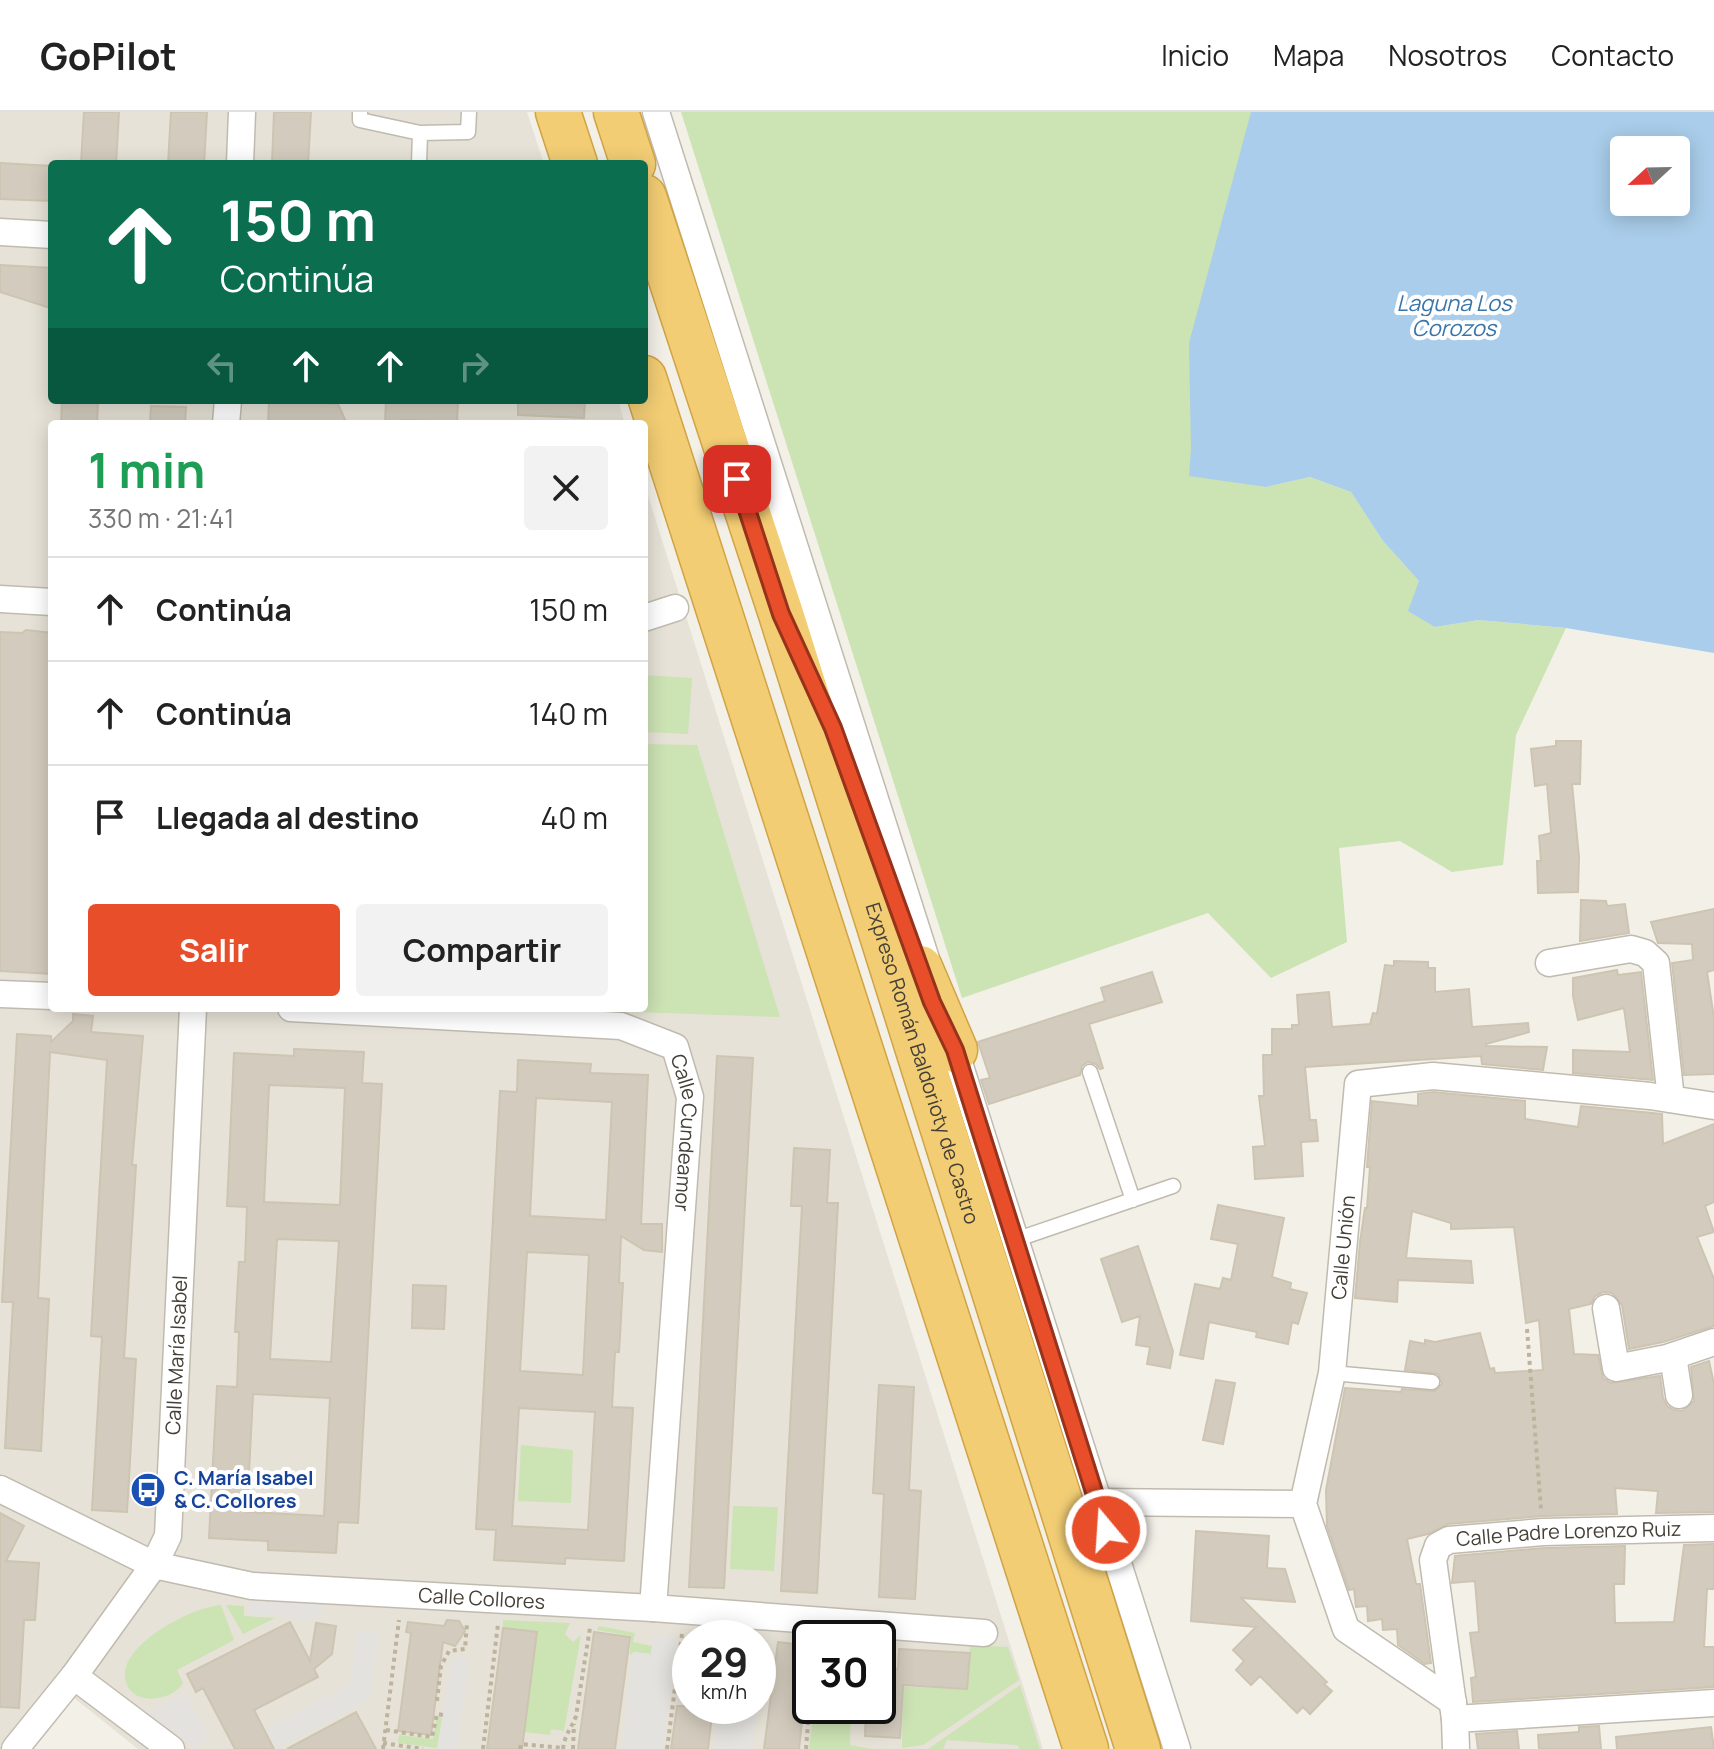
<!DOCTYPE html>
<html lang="es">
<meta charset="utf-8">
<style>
:root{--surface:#fff;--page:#f2f2f2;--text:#222;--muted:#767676;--line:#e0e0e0;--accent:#e84e29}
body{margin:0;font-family:Manrope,sans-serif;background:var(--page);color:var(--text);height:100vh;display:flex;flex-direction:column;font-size:30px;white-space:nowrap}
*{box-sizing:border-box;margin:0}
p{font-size:26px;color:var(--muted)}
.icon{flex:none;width:44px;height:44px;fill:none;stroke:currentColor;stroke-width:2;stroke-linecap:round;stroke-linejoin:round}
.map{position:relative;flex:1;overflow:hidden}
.sheet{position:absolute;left:48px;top:308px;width:600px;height:592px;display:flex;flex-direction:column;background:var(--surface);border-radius:8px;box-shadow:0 4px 20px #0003}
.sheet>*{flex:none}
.banner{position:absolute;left:48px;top:48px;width:600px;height:244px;border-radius:8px;box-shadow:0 4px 20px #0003;background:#0b6e4f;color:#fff;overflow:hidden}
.needle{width:52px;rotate:248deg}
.controls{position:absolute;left:1610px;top:24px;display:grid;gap:16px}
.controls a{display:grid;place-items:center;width:80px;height:80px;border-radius:8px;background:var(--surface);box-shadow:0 4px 20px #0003;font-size:40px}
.speed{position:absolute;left:672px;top:1508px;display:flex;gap:16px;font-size:40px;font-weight:700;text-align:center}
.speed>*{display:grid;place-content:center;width:104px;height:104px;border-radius:50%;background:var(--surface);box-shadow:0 4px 20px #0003;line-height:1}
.speed small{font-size:20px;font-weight:400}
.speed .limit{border:4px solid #111;border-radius:12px;background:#fff;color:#111}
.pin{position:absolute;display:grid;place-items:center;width:68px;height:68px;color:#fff;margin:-34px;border-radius:16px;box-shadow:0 4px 12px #0006}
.me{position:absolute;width:88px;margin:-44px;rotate:342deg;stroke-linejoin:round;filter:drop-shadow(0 0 6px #0008)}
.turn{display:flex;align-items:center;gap:28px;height:168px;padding:0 40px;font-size:36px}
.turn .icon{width:104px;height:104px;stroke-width:2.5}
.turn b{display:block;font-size:56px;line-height:68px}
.lanes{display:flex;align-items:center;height:76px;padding:0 40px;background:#0003;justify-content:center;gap:40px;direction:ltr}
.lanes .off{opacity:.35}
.round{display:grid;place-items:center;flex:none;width:84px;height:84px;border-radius:8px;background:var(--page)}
.overview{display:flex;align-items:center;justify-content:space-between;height:136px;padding:0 40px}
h1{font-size:48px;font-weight:700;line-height:60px;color:#1e9e55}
.action{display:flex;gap:16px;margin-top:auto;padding:16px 40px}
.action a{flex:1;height:92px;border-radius:8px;background:var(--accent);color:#fff;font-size:32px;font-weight:700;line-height:92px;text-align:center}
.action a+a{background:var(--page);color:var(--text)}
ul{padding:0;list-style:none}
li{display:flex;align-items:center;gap:24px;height:104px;padding:0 40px;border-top:2px solid var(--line)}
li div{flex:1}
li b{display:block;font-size:30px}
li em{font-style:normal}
header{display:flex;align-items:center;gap:48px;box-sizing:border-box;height:112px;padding:0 40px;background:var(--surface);border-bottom:2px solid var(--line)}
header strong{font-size:38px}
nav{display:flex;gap:44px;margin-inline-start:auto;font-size:28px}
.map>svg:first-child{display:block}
.residential{fill:#e6e2d7;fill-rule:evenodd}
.green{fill:#cce3b4}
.parking{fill:#e4e2df}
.water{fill:#a9cdea;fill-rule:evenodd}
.building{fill:#d3ccbe;stroke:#cdc4b2;stroke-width:2;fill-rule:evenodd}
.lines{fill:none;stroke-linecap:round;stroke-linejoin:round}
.lane-casing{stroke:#c0bbae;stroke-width:17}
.street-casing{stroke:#c0bbae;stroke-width:29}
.highway-casing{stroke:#d1a344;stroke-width:47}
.path{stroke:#beb49e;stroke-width:4;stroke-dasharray:4 4;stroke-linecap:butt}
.lane{stroke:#fff;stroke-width:14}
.street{stroke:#fff;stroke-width:26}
.highway{stroke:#f2cd74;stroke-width:44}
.route-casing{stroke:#97331b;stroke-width:20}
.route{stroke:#e84e29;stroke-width:14}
.labels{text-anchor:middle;stroke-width:8;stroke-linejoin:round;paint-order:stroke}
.street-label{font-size:20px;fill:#454037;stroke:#fff}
.transit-label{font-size:20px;font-weight:bold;fill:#164399;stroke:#fff;text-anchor:start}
.water-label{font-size:22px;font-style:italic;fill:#3975a9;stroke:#fff}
</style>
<header>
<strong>GoPilot</strong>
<nav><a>Inicio</a><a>Mapa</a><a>Nosotros</a><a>Contacto</a></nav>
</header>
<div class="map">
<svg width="1714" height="1637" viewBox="0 0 1714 1637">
<rect width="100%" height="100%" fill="#f3f0e8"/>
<path class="residential" d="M 0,0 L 527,0 L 544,52 L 52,52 L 52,288 L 618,288 L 625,312 L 52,312 L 52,896 L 644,896 L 644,371 L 1043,1637 L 138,1637 L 59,1574 L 5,1637 L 0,1637 ZM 690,1526 L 758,1526 L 758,1594 L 690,1594 ZM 810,1526 L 878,1526 L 878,1594 L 810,1594 Z"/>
<path class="green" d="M 681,0 L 1251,0 L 1189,363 L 1266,375 L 1310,365 L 1351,380 L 1383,429 L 1419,469 L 1435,515 L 1479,508 L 1566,516 L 1516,623 L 1503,753 L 1452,760 L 1400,729 L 1339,736 L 1347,830 L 1271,866 L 1208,801 L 962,886 Z
M 644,563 L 692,566 L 688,622 L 644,620 Z
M 644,632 L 697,633 L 780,905 L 635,900 L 635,896 L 644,896 Z
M 521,1333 L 573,1338 L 571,1391 L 518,1389 Z
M 733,1394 L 778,1395 L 774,1459 L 730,1457 Z
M 221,1493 L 234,1528 L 177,1558 L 183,1571 C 171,1591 127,1595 125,1564 C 123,1531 192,1495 221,1493 Z
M 226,1493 L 244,1494 L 244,1504 L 275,1506 L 243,1522 Z
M 503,1508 L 570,1511 L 565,1522 L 573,1530 L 581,1523 L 564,1619 L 551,1617 L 550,1623 L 524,1620 L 537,1521 L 503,1516 Z
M 599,1514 L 635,1521 L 633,1530 L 652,1534 L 651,1542 L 634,1540 L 630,1543 L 631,1524 L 597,1518 Z
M 970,1533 L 1008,1535 L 1019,1568 L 923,1633 L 902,1636 L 903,1575 L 967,1576 Z
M 1020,1573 L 1040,1637 L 1020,1637 L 1017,1633 L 947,1628 L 943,1637 L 928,1637 Z
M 814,1594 L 851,1594 L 850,1633 L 873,1637 L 809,1637 Z
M 437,1605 L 442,1606 L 437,1636 L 398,1631 L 399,1623 L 433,1627 Z"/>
<path class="parking" d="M 250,1487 L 323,1490 L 322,1506 L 249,1503 Z
M 358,1518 L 379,1521 L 370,1587 L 277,1637 L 266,1617 L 349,1572 Z
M 654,1522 L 677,1526 L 663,1637 L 621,1637 L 633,1540 L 651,1542 Z
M 452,1545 L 469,1547 L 457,1637 L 438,1637 Z
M 185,1581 L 208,1623 L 197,1637 L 148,1601 Z
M 720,1594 L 758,1594 L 752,1637 L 714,1637 Z"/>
<path class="water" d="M 1251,0 L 1714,0 L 1714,541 L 1566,516 L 1479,508 L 1435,515 L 1408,499 L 1419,469 L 1383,429 L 1351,380 L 1310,365 L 1266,375 L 1189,364 L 1191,337 L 1189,231 ZM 1624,38 L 1676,38 L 1676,90 L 1624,90 Z"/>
<path class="building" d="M 84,0 L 119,0 L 116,52 L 81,52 Z
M 171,0 L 207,0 L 204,52 L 168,52 Z
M 274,0 L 311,0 L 308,52 L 272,52 Z
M 0,51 L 52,54 L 52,89 L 0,87 Z
M 0,153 L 52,156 L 50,196 L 0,180 Z
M 62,288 L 98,290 L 97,312 L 61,312 Z
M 269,288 L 338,292 L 347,312 L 268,312 Z
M 386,288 L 458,288 L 457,310 L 402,308 L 402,312 L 385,312 Z
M 518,288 L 585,288 L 584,306 L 518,303 Z
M 151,294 L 186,295 L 185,312 L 150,312 Z
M 26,518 L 52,521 L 52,862 L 0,859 L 0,520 L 22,521 Z
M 1556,629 L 1581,629 L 1580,672 L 1572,672 L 1579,745 L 1578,780 L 1538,781 L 1537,749 L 1541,749 L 1539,724 L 1551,721 L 1547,672 L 1535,674 L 1531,637 L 1556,634 Z
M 1581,788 L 1606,789 L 1607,794 L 1625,792 L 1629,821 L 1580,829 Z
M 1714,797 L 1714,858 L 1707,860 L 1714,906 L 1714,962 L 1684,963 L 1672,851 L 1693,848 L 1692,832 L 1658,831 L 1651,810 Z
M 1394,849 L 1428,850 L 1428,856 L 1435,856 L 1435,880 L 1469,877 L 1472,915 L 1528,911 L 1529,920 L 1486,932 L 1486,934 L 1547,935 L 1543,958 L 1482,952 L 1481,944 L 1305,955 L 1310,1008 L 1316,1008 L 1318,1029 L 1301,1030 L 1303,1064 L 1255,1067 L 1253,1035 L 1265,1034 L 1259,984 L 1264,984 L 1263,943 L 1272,943 L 1272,917 L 1292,917 L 1292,913 L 1299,913 L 1297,883 L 1329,880 L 1332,915 L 1370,912 L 1373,901 L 1377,902 L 1385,853 L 1394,854 Z
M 1617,858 L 1618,863 L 1641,860 L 1653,968 L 1573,961 L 1573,938 L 1630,940 L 1624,896 L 1578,908 L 1573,884 L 1573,866 Z
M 1152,860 L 1162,890 L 1089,912 L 1103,956 L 1100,957 L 1096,952 L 1088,950 L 1082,954 L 1080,963 L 989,992 L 981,968 L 990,966 L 978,930 L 1105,889 L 1101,876 Z
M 73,902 L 93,904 L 91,920 L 143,924 L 132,1053 L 136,1053 L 124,1246 L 136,1247 L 127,1400 L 92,1398 L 102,1225 L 91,1224 L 107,948 L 50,940 L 38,1186 L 49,1187 L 41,1339 L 5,1336 L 13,1190 L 2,1190 L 17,922 L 51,924 L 51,930 L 73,909 Z
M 294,937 L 364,940 L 362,971 L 382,972 L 358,1411 L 338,1410 L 336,1441 L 268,1438 L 268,1429 L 209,1426 L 217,1274 L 237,1275 L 239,1220 L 235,1220 L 239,1150 L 245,1150 L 247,1095 L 227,1094 L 234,941 L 294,944 ZM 269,973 L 345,976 L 340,1093 L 264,1090 ZM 277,1127 L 339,1129 L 331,1250 L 270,1247 ZM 253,1282 L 330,1286 L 324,1404 L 247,1400 Z
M 717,944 L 753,946 L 724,1476 L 689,1475 Z
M 518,948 L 591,952 L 590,961 L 648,963 L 641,1112 L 662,1112 L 662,1140 L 644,1138 L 621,1124 L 619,1171 L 623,1171 L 619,1240 L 615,1240 L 612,1295 L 633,1296 L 624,1449 L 565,1446 L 565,1452 L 494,1448 L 496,1418 L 476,1417 L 500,979 L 517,980 ZM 536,986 L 612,990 L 606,1108 L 530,1104 ZM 527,1140 L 589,1143 L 583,1263 L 520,1259 ZM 519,1296 L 595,1300 L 588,1418 L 512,1414 Z
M 1433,980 L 1525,989 L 1525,1007 L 1578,1015 L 1581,994 L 1662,1002 L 1663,1032 L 1714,1012 L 1714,1090 L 1705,1094 L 1714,1120 L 1697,1125 L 1714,1167 L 1714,1214 L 1663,1230 L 1629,1237 L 1622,1193 L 1612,1181 L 1603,1180 L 1595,1184 L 1591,1192 L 1569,1197 L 1574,1242 L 1598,1243 L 1603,1266 L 1611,1271 L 1660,1264 L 1663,1286 L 1667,1294 L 1674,1298 L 1682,1299 L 1694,1289 L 1691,1255 L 1709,1249 L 1714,1272 L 1714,1400 L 1656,1401 L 1658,1379 L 1615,1376 L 1617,1402 L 1543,1404 L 1448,1412 L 1428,1422 L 1407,1427 L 1416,1472 L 1420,1472 L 1431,1551 L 1425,1552 L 1398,1533 L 1397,1517 L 1383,1518 L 1382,1507 L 1368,1509 L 1367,1494 L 1356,1495 L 1354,1477 L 1349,1478 L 1327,1414 L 1326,1378 L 1345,1276 L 1401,1280 L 1402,1277 L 1435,1279 L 1442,1272 L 1438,1262 L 1405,1258 L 1410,1229 L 1425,1232 L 1425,1228 L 1435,1230 L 1480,1221 L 1490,1257 L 1494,1256 L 1495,1261 L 1543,1258 L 1539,1208 L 1526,1211 L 1514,1115 L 1451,1117 L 1451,1111 L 1412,1099 L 1406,1146 L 1471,1149 L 1473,1171 L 1398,1168 L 1397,1190 L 1355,1186 L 1360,1130 L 1365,1096 L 1367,1096 L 1370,1055 L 1367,1055 L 1372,989 L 1418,994 L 1418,982 Z
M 794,1036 L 830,1038 L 827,1091 L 838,1091 L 817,1481 L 781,1479 L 802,1094 L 791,1094 Z
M 1218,1093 L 1284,1106 L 1272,1165 L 1291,1171 L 1290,1177 L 1307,1181 L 1298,1212 L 1292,1210 L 1288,1232 L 1256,1225 L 1257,1220 L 1209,1210 L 1203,1247 L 1180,1243 L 1195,1172 L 1220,1177 L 1223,1166 L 1231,1168 L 1238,1132 L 1211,1127 Z
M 1138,1134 L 1173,1239 L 1170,1256 L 1147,1252 L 1150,1235 L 1136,1233 L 1140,1204 L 1122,1210 L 1101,1147 Z
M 413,1173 L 446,1174 L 444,1217 L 412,1216 Z
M 1216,1268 L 1235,1271 L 1223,1332 L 1203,1328 Z
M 879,1273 L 914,1275 L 909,1378 L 921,1379 L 915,1487 L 879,1485 L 884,1382 L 873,1381 Z
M 0,1401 L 24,1414 L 6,1449 L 39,1451 L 35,1508 L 24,1508 L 19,1596 L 0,1595 Z
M 1196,1419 L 1269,1424 L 1267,1456 L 1285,1457 L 1295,1490 L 1241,1486 L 1327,1570 L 1324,1572 L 1332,1579 L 1310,1602 L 1303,1595 L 1297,1601 L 1260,1564 L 1251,1573 L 1236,1558 L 1244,1549 L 1233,1538 L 1256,1515 L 1191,1509 Z
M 1714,1432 L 1714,1477 L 1707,1477 L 1704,1535 L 1714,1535 L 1714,1575 L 1473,1590 L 1471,1566 L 1476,1565 L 1470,1521 L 1479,1520 L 1475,1469 L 1452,1471 L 1455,1444 L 1544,1436 L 1625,1434 L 1624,1472 L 1614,1472 L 1615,1511 L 1674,1510 L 1684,1433 Z
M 447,1508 L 459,1509 L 465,1519 L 455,1534 L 443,1530 L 431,1623 L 398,1619 L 411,1521 L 406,1520 L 408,1510 L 444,1514 Z
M 290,1510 L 310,1549 L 316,1511 L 336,1514 L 332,1542 L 314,1557 L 318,1565 L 254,1598 L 274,1637 L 235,1637 L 203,1576 L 196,1580 L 187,1562 Z
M 503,1516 L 537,1520 L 522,1637 L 487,1637 Z
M 594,1520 L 630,1525 L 615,1637 L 578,1637 Z
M 778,1530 L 810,1534 L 799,1637 L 764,1637 Z
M 899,1537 L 970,1541 L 967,1577 L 903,1573 L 900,1626 L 865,1624 L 866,1594 L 878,1594 L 878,1555 L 898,1557 Z
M 677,1594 L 713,1594 L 708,1637 L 671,1637 Z
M 356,1600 L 376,1637 L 287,1637 Z
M 1599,1614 L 1601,1637 L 1539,1637 L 1538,1623 L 1579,1620 L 1579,1615 Z
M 1711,1615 L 1714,1637 L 1617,1637 L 1616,1625 Z
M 1517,1619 L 1519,1637 L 1478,1637 L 1476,1622 Z"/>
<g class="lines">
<defs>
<path id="lane" d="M 360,0 L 360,8 L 420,21 L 419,52
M 420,21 L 468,20 L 469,0
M 1090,960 L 1133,1088
M 1015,1128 L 1173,1074
M 1332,1261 L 1432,1270"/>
<g id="street">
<path d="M 656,0 L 932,866"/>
<path d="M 240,52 L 242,0"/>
<path d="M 0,120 L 52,123"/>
<path d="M 226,312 L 228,288"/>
<path d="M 0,487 L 52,490"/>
<path d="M 644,506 L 675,496"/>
<path d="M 1549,851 L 1631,837 L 1645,841 L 1656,851 L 1671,987"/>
<path d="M 0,882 L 52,884"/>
<path id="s1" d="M 291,896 L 621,914 L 675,935 L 690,985 L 653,1496"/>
<path d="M 951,926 L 1177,1637"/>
<path d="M 1606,1196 L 1616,1256 L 1667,1246 L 1714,1230"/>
<path d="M 1673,1244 L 1679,1283"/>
<path id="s2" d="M 0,1377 L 154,1453 L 252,1474 L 653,1496 L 984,1521"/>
<path d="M 1098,1390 L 1303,1392"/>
<path d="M 74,1564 L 171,1637"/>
<path id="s3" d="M 1453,1590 L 1346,1517 L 1303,1392 L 1332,1261 L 1358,972 L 1433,964 L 1650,984 L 1714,994"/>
<path d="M 1455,1607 L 1714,1591"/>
<path id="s4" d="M 15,1637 L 74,1564 L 154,1453 L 168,1424 L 193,896"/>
<path id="s5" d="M 1456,1637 L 1455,1607 L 1433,1448 L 1438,1434 L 1449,1428 L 1543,1420 L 1714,1416"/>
</g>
<g id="highway">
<path d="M 558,0 L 575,52"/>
<path d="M 616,0 L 633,52"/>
<path id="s6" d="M 644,85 L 781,502 L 1138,1637"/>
<path d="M 644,266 L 1086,1637"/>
<path d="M 920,856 L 955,938"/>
</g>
</defs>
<use href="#lane" class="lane-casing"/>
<use href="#street" class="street-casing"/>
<use href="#highway" class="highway-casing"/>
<path class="path" d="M 1527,1217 L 1541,1397
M 437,1589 L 441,1554 L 449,1539 L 465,1537 L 467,1511
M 386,1618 L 432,1625 L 437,1602 L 443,1603
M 383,1631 L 423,1637
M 383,1637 L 399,1508
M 483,1637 L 498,1512
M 520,1637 L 521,1632 L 563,1636
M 563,1637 C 565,1621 572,1616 576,1604 L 590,1516
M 573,1637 L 574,1612
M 667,1637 L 682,1522
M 806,1637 L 810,1587"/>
<use href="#lane" class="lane"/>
<use href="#street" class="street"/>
<use href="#highway" class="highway"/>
</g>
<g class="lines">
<defs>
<path id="route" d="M 737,367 L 781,502 L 833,616 L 932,890 L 955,938 L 1106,1418"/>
</defs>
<use href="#route" class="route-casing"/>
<use href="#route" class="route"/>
</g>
<defs>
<symbol id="bus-disc" viewBox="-11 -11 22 22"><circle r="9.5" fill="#1a4fb4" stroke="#fff"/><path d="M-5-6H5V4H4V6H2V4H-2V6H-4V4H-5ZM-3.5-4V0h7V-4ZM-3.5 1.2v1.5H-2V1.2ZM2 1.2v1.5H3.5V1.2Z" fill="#fff"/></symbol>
</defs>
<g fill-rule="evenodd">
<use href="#bus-disc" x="128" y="1358" width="40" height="40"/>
</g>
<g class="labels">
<g class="street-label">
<text dy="7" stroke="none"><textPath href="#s6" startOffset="910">Expreso Román Baldorioty de Castro</textPath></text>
<text dy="7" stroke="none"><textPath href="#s1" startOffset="476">Calle Cundeamor</textPath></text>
<text dy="7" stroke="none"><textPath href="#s3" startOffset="522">Calle Unión</textPath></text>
<text dy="7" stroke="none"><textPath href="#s4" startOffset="444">Calle María Isabel</textPath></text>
<text dy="7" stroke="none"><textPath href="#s5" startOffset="338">Calle Padre Lorenzo Ruiz</textPath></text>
<text dy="7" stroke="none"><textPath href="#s2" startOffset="502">Calle Collores</textPath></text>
</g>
<g class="transit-label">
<text x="174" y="1373">C. María Isabel<tspan x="174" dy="23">&amp; C. Collores</tspan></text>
</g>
<g class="water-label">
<text x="1454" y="199">Laguna Los<tspan x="1454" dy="25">Corozos</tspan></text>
</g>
</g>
</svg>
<div class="controls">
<a><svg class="needle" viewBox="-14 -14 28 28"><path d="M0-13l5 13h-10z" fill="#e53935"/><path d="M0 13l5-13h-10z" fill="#767676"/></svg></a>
</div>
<div class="speed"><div>29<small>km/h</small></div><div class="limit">30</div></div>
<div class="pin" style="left:737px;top:367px;background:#d93025"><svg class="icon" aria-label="arrive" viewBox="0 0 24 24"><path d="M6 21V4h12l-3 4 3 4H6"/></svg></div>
<svg class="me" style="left:1106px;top:1418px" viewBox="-20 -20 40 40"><circle r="17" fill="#e84e29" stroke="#fff" stroke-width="3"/><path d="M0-11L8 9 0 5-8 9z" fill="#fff"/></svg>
<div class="banner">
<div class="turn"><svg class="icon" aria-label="ahead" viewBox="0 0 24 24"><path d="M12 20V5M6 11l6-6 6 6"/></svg><div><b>150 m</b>Continúa</div></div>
<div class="lanes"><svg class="icon off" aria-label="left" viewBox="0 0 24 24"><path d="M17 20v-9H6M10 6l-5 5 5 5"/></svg><svg class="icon" aria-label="ahead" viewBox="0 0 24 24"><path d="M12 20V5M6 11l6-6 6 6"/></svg><svg class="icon" aria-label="ahead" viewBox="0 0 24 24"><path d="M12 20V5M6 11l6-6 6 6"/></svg><svg class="icon off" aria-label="right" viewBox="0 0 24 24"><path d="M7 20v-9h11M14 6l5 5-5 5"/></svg></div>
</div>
<section class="sheet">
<div class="overview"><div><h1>1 min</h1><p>330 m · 21:41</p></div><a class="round"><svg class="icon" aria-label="close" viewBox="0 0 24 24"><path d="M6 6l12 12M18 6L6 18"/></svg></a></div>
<ul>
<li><svg class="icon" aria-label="ahead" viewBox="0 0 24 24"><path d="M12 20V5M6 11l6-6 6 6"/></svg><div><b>Continúa</b></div><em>150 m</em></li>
<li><svg class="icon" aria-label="ahead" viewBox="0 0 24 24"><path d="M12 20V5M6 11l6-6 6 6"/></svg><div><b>Continúa</b></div><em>140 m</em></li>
<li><svg class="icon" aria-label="arrive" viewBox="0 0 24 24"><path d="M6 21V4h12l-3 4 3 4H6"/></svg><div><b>Llegada al destino</b></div><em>40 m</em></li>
</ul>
<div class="action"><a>Salir</a><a>Compartir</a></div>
</section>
</div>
